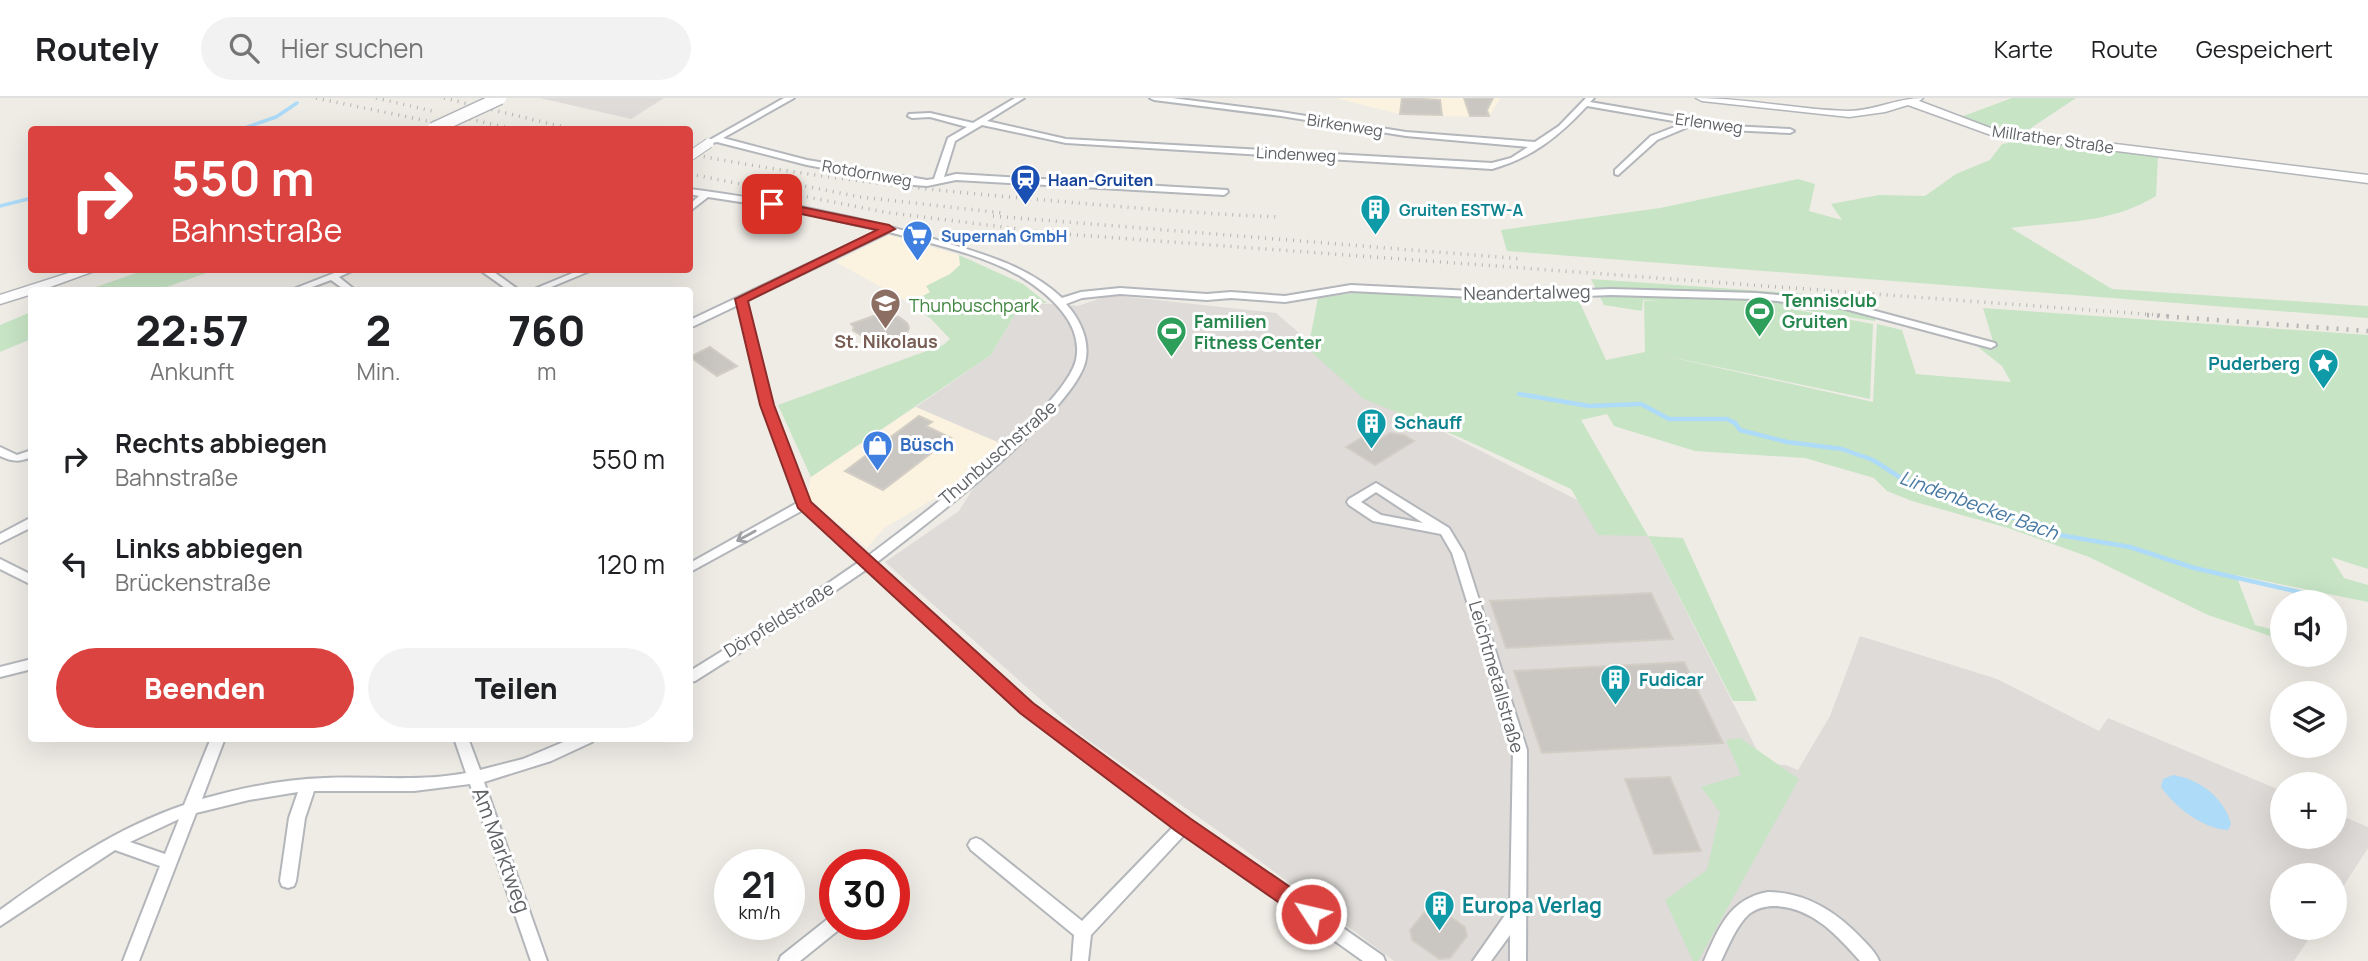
<!DOCTYPE html>
<html lang="de">
<meta charset="utf-8">
<style>
:root{--surface:#fff;--page:#f2f2f2;--text:#202124;--muted:#757577;--line:#e0e0e0;--accent:#db4340}
body{margin:0;font-family:Manrope,sans-serif;background:var(--page);color:var(--text);height:100vh;display:flex;flex-direction:column;font-size:26px;white-space:nowrap}
*{box-sizing:border-box;margin:0}
p{font-size:23px;color:var(--muted)}
.icon{flex:none;width:38px;height:38px;fill:none;stroke:currentColor;stroke-width:2;stroke-linecap:round;stroke-linejoin:round}
.map{position:relative;flex:1;overflow:hidden}
.details{position:absolute;left:28px;top:189px;width:665px;height:455px;display:flex;flex-direction:column;background:var(--surface);border-radius:7px;box-shadow:0 7px 28px #0002}
.details>*{flex:none}
.hud{position:absolute;left:28px;top:28px;width:665px;height:147px;border-radius:7px;box-shadow:0 7px 28px #0002;background:#db4340;color:#fff;overflow:hidden}
.tools{position:absolute;left:2270px;top:492px;display:grid;gap:14px}
.tools a{display:grid;place-items:center;width:77px;height:77px;border-radius:50%;background:var(--surface);box-shadow:0 7px 28px #0002;font-size:35px}
.speed{position:absolute;left:714px;top:751px;display:flex;gap:14px;font-size:35px;font-weight:700;text-align:center}
.speed>*{display:grid;place-content:center;width:91px;height:91px;border-radius:50%;background:var(--surface);box-shadow:0 7px 28px #0002;line-height:1}
.speed small{font-size:18px;font-weight:400}
.speed .limit{border:10px solid #d22;background:#fff;color:#111}
.pin{position:absolute;display:grid;place-items:center;width:60px;height:60px;color:#fff;margin:-30px;border-radius:14px;box-shadow:0 4px 10px #0006}
.me{position:absolute;width:77px;margin:-38px;rotate:305deg;stroke-linejoin:round;filter:drop-shadow(0 0 5px #0008)}
.turn{display:flex;align-items:center;gap:24px;height:147px;padding:0 28px;font-size:32px}
.turn .icon{width:91px;height:91px;stroke-width:2.5}
.turn b{display:block;font-size:49px;line-height:60px}
.eta{display:flex;justify-content:space-evenly;align-items:center;height:119px;text-align:center}
.eta b{font-size:42px;font-weight:800;line-height:49px}
.button{display:flex;gap:14px;margin-top:auto;padding:14px 28px}
.button a{flex:1;height:80px;border-radius:42px;background:var(--accent);color:#fff;font-size:28px;font-weight:800;line-height:80px;text-align:center}
.button a+a{background:var(--page);color:var(--text)}
ul{padding:0;list-style:none}
li{display:flex;align-items:center;gap:21px;height:105px;padding:0 28px}
li div{flex:1}
li b{display:block;font-size:26px}
li em{font-style:normal}
header{display:flex;align-items:center;gap:42px;box-sizing:border-box;height:98px;padding:0 35px;background:var(--surface);border-bottom:2px solid var(--line)}
header strong{font-size:33px}
nav{display:flex;gap:38px;margin-inline-start:auto;font-size:24px}
.search{width:490px;height:63px;background:var(--page);display:flex;align-items:center;gap:18px;box-sizing:border-box;padding:0 24px;border-radius:38px;color:var(--muted);font-size:26px}
.map>svg:first-child{display:block}
.commercial{fill:#fbf3df}
.industrial{fill:#dedbd8}
.green{fill:#c7e4c5}
.water{fill:#addbf8}
.lines{fill:none;stroke-linecap:round;stroke-linejoin:round}
.stream-far2{stroke:#addbf8;stroke-width:3.5}
.stream-far1{stroke:#addbf8;stroke-width:4.5}
.stream{stroke:#addbf8;stroke-width:5}
.building{fill:#cac7c3;stroke:#d3cec5;stroke-width:2}
.street-casing{stroke:#b3b6ba;stroke-width:4}
.secondary-casing{stroke:#b2b5b9;stroke-width:3}
.street{fill:#fff;fill-rule:evenodd}
.secondary{fill:#fff;fill-rule:evenodd}
.rail-far1{stroke:#b4b5b5;stroke-width:3.5;stroke-dasharray:1 6;stroke-linecap:butt}
.rail{stroke:#b4b5b5;stroke-width:4.5;stroke-dasharray:2 8;stroke-linecap:butt}
.street-bridge-casing{stroke:#b3b6ba;stroke-width:11;stroke-linecap:butt}
.secondary-bridge-casing{stroke:#b2b5b9;stroke-width:15;stroke-linecap:butt}
.street-bridge{stroke:#fff;stroke-width:9}
.secondary-bridge{stroke:#fff;stroke-width:12}
.oneway{stroke:#9ea0a3}
.route{fill:#db4340;stroke:#8e2c2a;stroke-width:2}
.labels{text-anchor:middle;stroke-width:6;stroke-linejoin:round;paint-order:stroke}
.far-street-label{font-size:16px;fill:#5e6165;stroke:#fff}
.far-transit-label{font-size:16px;font-weight:bold;fill:#164399;stroke:#fff;text-anchor:start}
.far-culture-label{font-size:16px;font-weight:bold;fill:#0d838f;stroke:#fff;text-anchor:start}
.far-shop-label{font-size:16px;font-weight:bold;fill:#366cbe;stroke:#fff;text-anchor:start}
.street-label{font-size:18px;fill:#5e6165;stroke:#fff}
.leisure-label{font-size:18px;font-weight:bold;fill:#27864d;stroke:#fff;text-anchor:start}
.park-label{font-size:18px;fill:#3e843d;stroke:#fff}
.education-label{font-size:18px;font-weight:bold;fill:#785e54;stroke:#fff}
.culture-label{font-size:18px;font-weight:bold;fill:#0d838f;stroke:#fff;text-anchor:start}
.shop-label{font-size:18px;font-weight:bold;fill:#366cbe;stroke:#fff;text-anchor:start}
.water-label{font-size:19px;font-style:italic;fill:#4778a1;stroke:#fff}
.near-street-label{font-size:21px;fill:#5e6165;stroke:#fff}
.near-culture-label{font-size:21px;font-weight:bold;fill:#0d838f;stroke:#fff;text-anchor:start}
</style>
<header>
<strong>Routely</strong>
<div class="search"><svg class="icon" aria-label="search" viewBox="0 0 24 24"><circle cx="10" cy="10" r="6"/><path d="M15 15l6 6"/></svg>Hier suchen</div>
<nav><a>Karte</a><a>Route</a><a>Gespeichert</a></nav>
</header>
<div class="map">
<svg width="2368" height="863" viewBox="0 0 2368 863">
<rect width="100%" height="100%" fill="#efece6"/>
<path class="commercial" d="M 1335,0 L 1500,0 L 1489,19 L 1404,17 Z
M 889,137 L 959,157 L 960,167 L 950,176 L 927,188 L 931,194 L 910,205 L 836,164 Z
M 916,309 L 1002,345 L 942,396 L 884,430 L 867,450 L 807,399 L 811,379 Z"/>
<path class="industrial" d="M 540,0 L 664,0 L 631,21 Z
M 1110,197 L 1276,215 L 1371,297 L 1648,438 L 1764,666 L 1786,667 L 1798,672 L 1830,618 L 1860,538 L 1997,581 L 2099,633 L 2108,620 L 2282,693 L 2282,738 L 2334,738 L 2335,715 L 2368,729 L 2368,750 L 2335,801 L 2334,777 L 2282,777 L 2282,830 L 2316,830 L 2294,863 L 1394,863 L 1237,746 L 1082,638 L 885,464 L 959,413 L 977,384 L 1016,352 L 916,309 L 991,257 L 1022,204 L 1078,208 Z"/>
<path class="green" d="M 2012,0 L 2076,0 L 2022,36 L 1993,32 L 1958,20 Z
M 2026,42 L 2158,59 L 2156,98 C 2111,126 2062,123 2011,130 L 2112,191 L 2368,208 L 2368,220 L 1507,153 L 1501,132 L 1660,110 L 1798,81 L 1815,86 L 1809,113 L 1842,122 L 1831,106 L 1879,97 L 1925,98 L 1956,76 L 1990,62 L 2002,46 Z
M 959,157 L 1023,186 L 1047,205 L 1022,204 L 991,257 L 811,379 L 778,307 L 943,247 L 950,241 L 931,221 L 910,205 L 930,194 L 926,188 L 950,176 L 960,167 Z
M 145,172 L 215,172 L 158,192 L 87,192 Z
M 1591,181 L 1876,201 L 1875,223 L 1770,207 L 1873,226 L 1870,301 L 1656,256 L 1873,304 L 1877,226 L 1902,232 L 1916,276 L 2011,284 L 2002,268 L 1978,249 L 1995,250 L 1983,210 L 2368,237 L 2368,471 L 2331,459 L 2344,480 L 2368,487 L 2368,504 L 2236,477 L 2255,527 L 2282,534 L 2282,542 L 2208,517 L 2089,459 L 2008,430 L 1912,403 L 1887,393 L 1874,380 L 1805,360 L 1695,353 L 1614,328 L 1607,316 L 1581,322 L 1648,438 L 1683,440 L 1757,603 L 1733,603 L 1648,438 L 1598,437 L 1571,391 L 1459,339 L 1364,301 L 1308,251 L 1318,200 L 1361,194 L 1505,203 L 1579,203 L 1606,262 L 1645,254 L 1644,203 L 1660,203 L 1643,202 L 1642,213 L 1604,207 Z
M 31,214 L 31,241 L 0,254 L 0,227 Z
M 1740,640 L 1799,681 L 1698,863 L 1693,863 L 1665,802 L 1707,772 L 1720,714 L 1701,689 L 1741,677 L 1726,642 Z"/>
<path class="water" d="M 2173,677 C 2200,681 2224,700 2231,726 L 2228,732 C 2203,731 2175,709 2161,689 L 2163,681 Z"/>
<g class="lines">
<path class="stream-far2" d="M 239,32 L 276,19 L 297,5
M 0,108 L 32,100"/>
<path class="stream-far1" d="M 1519,296 L 1589,308 L 1641,306 L 1669,321 L 1727,321 L 1735,325 L 1740,332 L 1787,344 L 1842,351 L 1873,362 L 1904,382 L 1925,391 L 1938,390 L 1965,398 L 1995,415 L 2047,428 L 2059,437 L 2130,449 L 2194,470 L 2321,499"/>
<path class="stream" d="M 2317,498 L 2321,499"/>
</g>
<path class="building" d="M 1402,0 L 1440,2 L 1442,17 L 1400,16 Z
M 1464,0 L 1493,0 L 1487,12 L 1489,18 L 1470,18 Z
M 876,217 L 899,219 L 907,225 L 909,230 L 901,250 L 883,252 L 853,232 L 854,229 L 851,226 Z
M 710,249 L 737,268 L 717,278 L 690,259 Z
M 919,318 L 932,324 L 926,328 L 951,340 L 883,392 L 845,373 Z
M 1390,335 L 1404,337 L 1414,343 L 1375,367 L 1346,349 L 1366,337 L 1376,343 Z
M 1651,495 L 1673,541 L 1506,550 L 1490,503 Z
M 1684,564 L 1723,645 L 1542,655 L 1514,573 Z
M 1670,679 L 1701,753 L 1654,756 L 1625,681 Z
M 1438,810 L 1465,829 L 1467,838 L 1450,860 L 1439,861 L 1412,842 L 1410,832 L 1427,811 Z"/>
<g class="lines">
<defs>
<path id="street" d="M 784,0 L 794,0 L 723,40 L 807,62 L 927,82 L 934,81 L 948,40 L 967,29 L 930,19 L 912,20 L 908,18 L 909,16 L 930,15 L 973,25 L 1015,0 L 1024,0 L 987,23 L 1066,41 L 1492,65 L 1511,60 L 1528,49 L 1406,38 L 1281,18 L 1154,2 L 1150,0 L 1172,0 L 1281,14 L 1406,34 L 1535,44 L 1559,28 L 1586,0 L 1594,0 L 1590,4 L 1730,28 L 1790,31 L 1794,33 L 1790,35 L 1730,32 L 1695,26 L 1657,42 L 1618,77 L 1615,76 L 1615,72 L 1651,38 L 1685,25 L 1587,8 C 1559,38 1532,60 1492,71 L 1066,45 L 982,27 L 955,43 L 944,79 L 956,76 L 1227,92 L 1228,94 L 1224,97 L 956,82 L 927,88 L 913,87 L 807,67 L 717,44 L 712,45 L 708,43 Z
M 690,91 C 774,102 856,118 937,142 C 982,156 1027,167 1062,200 L 1081,194 L 1120,190 L 1207,196 L 1231,194 L 1285,198 L 1351,187 L 1512,195 L 1611,191 L 1756,195 L 1838,203 L 1995,245 L 1996,247 L 1991,250 L 1838,209 L 1756,201 L 1611,197 L 1512,201 L 1351,193 L 1285,204 L 1231,200 L 1207,202 L 1120,196 L 1082,200 L 1066,206 C 1079,220 1089,240 1086,260 C 1080,310 920,431 876,465 L 1032,606 L 1189,722 L 1383,858 L 1385,863 L 1363,863 L 1185,736 L 1091,837 L 1088,863 L 1072,863 L 1074,837 L 971,752 L 968,747 L 971,742 L 976,740 L 981,742 L 1082,823 L 1174,728 L 1022,614 L 867,471 L 807,512 L 695,583 L 690,584 L 690,573 L 798,506 L 859,464 L 803,412 L 690,474 L 690,465 L 797,405 L 762,307 L 738,207 L 694,228 L 690,229 L 690,222 L 880,132 L 786,111 L 708,99 L 690,113 L 690,106 L 699,98 L 690,96 ZM 889,134 C 933,146 981,156 1020,178 C 1048,195 1084,225 1076,262 C 1064,312 913,424 868,458 L 809,404 L 772,307 L 746,203 Z
M 342,172 L 354,172 L 339,179 L 355,192 L 345,192 L 331,182 L 304,192 L 291,192 Z
M 480,172 L 491,172 L 519,192 L 508,192 Z
M 580,172 L 592,172 L 544,192 L 532,192 Z
M 0,349 L 17,357 L 32,352 L 32,359 C 18,364 13,364 0,358 Z
M 1376,385 L 1449,430 L 1464,455 L 1527,652 L 1526,863 L 1510,863 L 1510,837 L 1491,863 L 1473,863 L 1510,810 L 1513,652 L 1452,455 L 1441,436 L 1373,423 L 1349,407 L 1347,404 L 1349,401 ZM 1376,394 L 1423,425 L 1381,417 L 1361,404 Z
M 32,419 L 32,429 L 0,445 L 0,436 Z
M 0,461 L 32,477 L 32,487 L 0,471 Z
M 32,561 L 32,571 L 0,579 L 0,569 Z
M 211,640 L 225,640 L 202,701 C 241,690 284,681 325,680 C 372,678 419,684 466,675 L 454,640 L 468,640 L 480,672 L 523,661 L 573,640 L 594,640 L 592,644 L 551,663 L 484,684 L 547,863 L 531,863 L 470,686 L 414,693 L 314,693 L 305,720 L 296,783 L 294,788 L 288,790 L 282,788 L 280,783 L 289,720 L 298,694 L 249,702 L 196,715 L 139,863 L 123,863 L 160,768 L 115,752 L 0,828 L 0,812 C 58,770 116,730 184,707 ZM 179,721 L 165,756 L 130,744 Z
M 1768,794 C 1806,794 1837,814 1863,842 C 1869,848 1876,855 1879,863 L 1860,863 C 1837,837 1812,809 1775,808 C 1765,808 1757,810 1749,816 C 1736,828 1729,847 1721,863 L 1704,863 C 1719,830 1729,801 1768,794 Z
M 835,818 L 835,826 L 843,826 L 841,830 L 800,863 L 779,863 L 781,858 L 829,820 Z"/>
<path id="secondary" d="M 1696,0 C 1747,0 1797,12 1848,13 C 1874,13 1897,0 1923,0 L 1919,3 L 1993,31 L 2368,77 L 2368,85 L 1991,37 L 1908,7 L 1885,14 L 1849,19 L 1702,3 Z
M 78,172 L 97,172 L 42,192 L 32,192 L 32,196 L 0,206 L 0,197 Z"/>
</defs>
<use href="#street" class="street-casing"/>
<use href="#secondary" class="secondary-casing"/>
<use href="#street" class="street"/>
<use href="#secondary" class="secondary"/>
<path class="rail-far1" d="M 316,0 L 471,32
M 376,0 L 432,13
M 444,0 L 576,32
M 456,18 L 518,32
M 690,56 C 803,78 917,91 1032,101 C 1115,108 1198,116 1281,119
M 690,76 L 884,114 L 1050,135 L 2171,218
M 764,80 L 860,99 L 1003,115
M 993,118 L 1523,161"/>
<path class="rail" d="M 2147,217 L 2368,233"/>
<defs>
<path id="street-bridge" d="M 690,58 L 709,45"/>
<path id="secondary-bridge" d="M 433,31 L 500,0"/>
</defs>
<use href="#street-bridge" class="street-bridge-casing"/>
<use href="#secondary-bridge" class="secondary-bridge-casing"/>
<use href="#street-bridge" class="street-bridge"/>
<use href="#secondary-bridge" class="secondary-bridge"/>
</g>
<defs><path id="oneway-shaft" d="M-6 0H5M1.5-3L5.5 0L1.5 3" fill="none" stroke-width="1.6" stroke-linecap="round" stroke-linejoin="round" transform="scale(1.75)"/></defs>
<use class="oneway" href="#oneway-shaft" transform="translate(746 438) rotate(151)"/>
<path class="route" d="M 772,103 L 889,127 L 895,131 L 748,203 L 774,307 L 811,404 L 1033,605 L 1191,721 L 1319,809 L 1322,816 L 1319,822 L 1311,825 L 1304,822 L 1176,733 L 1020,615 L 798,410 L 760,307 L 735,201 L 877,132 L 768,109 L 768,104 Z"/>
<defs>
<symbol id="station-pin" viewBox="-11 -11 22 30"><path d="M0 17L-7.5 6A9.5 9.5 0 1 1 7.5 6Z" fill="#1a4fb4" stroke="#fff"/><path d="M-3-6H3Q5-6 5-4V2Q5 4 3 4L4.5 6H3L1.5 4h-3L-3 6H-4.5L-3 4Q-5 4-5 2V-4Q-5-6-3-6ZM-3.5-4v3h7v-3ZM-3.5 1v1.5H-2V1ZM2 1v1.5H3.5V1Z" fill="#fff"/></symbol>
<symbol id="building-pin" viewBox="-11 -11 22 30"><path d="M0 17L-7.5 6A9.5 9.5 0 1 1 7.5 6Z" fill="#0f9aa8" stroke="#fff"/><path d="M-4-6H4V6H1V3H-1V6H-4ZM-2.5-4.3h1.7v1.8h-1.7ZM.8-4.3h1.7v1.8H.8ZM-2.5-1h1.7V.8h-1.7ZM.8-1h1.7V.8H.8Z" fill="#fff"/></symbol>
<symbol id="supermarket-pin" viewBox="-11 -11 22 30"><path d="M0 17L-7.5 6A9.5 9.5 0 1 1 7.5 6Z" fill="#3f7fe0" stroke="#fff"/><path d="M-6-5.5h2.5l.6 2H6L4.5 2H-2.5L-4.4-4H-6ZM-1.5 3.2a1.3 1.3 0 1 0 .1 0ZM3 3.2a1.3 1.3 0 1 0 .1 0Z" fill="#fff"/></symbol>
<symbol id="school-pin" viewBox="-11 -11 22 30"><path d="M0 17L-7.5 6A9.5 9.5 0 1 1 7.5 6Z" fill="#8d6e63" stroke="#fff"/><path d="M0-5L7-2L0 1L-7-2ZM-4 1L0 2.5L4 1V4Q0 6-4 4Z" fill="#fff"/></symbol>
<symbol id="stadium-pin" viewBox="-11 -11 22 30"><path d="M0 17L-7.5 6A9.5 9.5 0 1 1 7.5 6Z" fill="#2e9e5b" stroke="#fff"/><path d="M0-5a6.5 5 0 1 0 0 10a6.5 5 0 1 0 0-10ZM-3.5-1.8h7v3.6h-7Z" fill="#fff"/></symbol>
<symbol id="sight-pin" viewBox="-11 -11 22 30"><path d="M0 17L-7.5 6A9.5 9.5 0 1 1 7.5 6Z" fill="#0f9aa8" stroke="#fff"/><path d="M0-6L1.8-2.2L6-1.7L2.9 1.2L3.7 5.4L0 3.3L-3.7 5.4L-2.9 1.2L-6-1.7L-1.8-2.2Z" fill="#fff"/></symbol>
<symbol id="shop-pin" viewBox="-11 -11 22 30"><path d="M0 17L-7.5 6A9.5 9.5 0 1 1 7.5 6Z" fill="#3f7fe0" stroke="#fff"/><path d="M-5-2.5h2.3a2.7 3.5 0 0 1 5.4 0H5L5.5 6h-11ZM-1.5-2.5h3a1.5 2.3 0 0 0-3 0Z" fill="#fff"/></symbol>
</defs>
<g fill-rule="evenodd">
<use href="#station-pin" x="1008" y="64" width="35" height="47"/>
<use href="#building-pin" x="1358" y="94" width="35" height="47"/>
<use href="#supermarket-pin" x="900" y="120" width="35" height="47"/>
<use href="#school-pin" x="868" y="188" width="35" height="47"/>
<use href="#stadium-pin" x="1742" y="196" width="35" height="47"/>
<use href="#stadium-pin" x="1154" y="216" width="35" height="47"/>
<use href="#sight-pin" x="2306" y="248" width="35" height="47"/>
<use href="#building-pin" x="1354" y="308" width="35" height="47"/>
<use href="#shop-pin" x="860" y="330" width="35" height="47"/>
<use href="#building-pin" x="1598" y="564" width="35" height="47"/>
<use href="#building-pin" x="1422" y="790" width="35" height="47"/>
</g>
<g class="labels">
<g class="far-street-label">
<text transform="translate(1709 25) rotate(8)" y="6">Erlenweg</text>
<text transform="translate(1345 27) rotate(9)" y="6">Birkenweg</text>
<text transform="translate(2053 41) rotate(8)" y="6">Millrather Straße</text>
<text transform="translate(1296 56) rotate(3)" y="6">Lindenweg</text>
<text transform="translate(867 75) rotate(10)" y="6">Rotdornweg</text>
</g>
<g class="far-transit-label">
<text x="1048" y="88">Haan-Gruiten</text>
</g>
<g class="far-culture-label">
<text x="1399" y="118">Gruiten ESTW-A</text>
</g>
<g class="far-shop-label">
<text x="941" y="144">Supernah GmbH</text>
</g>
<g class="street-label">
<text transform="translate(1527 195) rotate(-1)" y="6">Neandertalweg</text>
<text transform="translate(998 355) rotate(-41)" y="6">Thunbuschstraße</text>
<text transform="translate(779 522) rotate(-32)" y="6">Dörpfeldstraße</text>
<text transform="translate(1496 579) rotate(74)" y="6">Leichtmetallstraße</text>
</g>
<g class="leisure-label">
<text x="1782" y="209">Tennisclub<tspan x="1782" dy="21">Gruiten</tspan></text>
<text x="1194" y="230">Familien<tspan x="1194" dy="21">Fitness Center</tspan></text>
</g>
<g class="park-label">
<text x="974" y="214">Thunbuschpark</text>
</g>
<g class="education-label">
<text x="886" y="250">St. Nikolaus</text>
</g>
<g class="culture-label">
<text x="2300" y="272" text-anchor="end">Puderberg</text>
<text x="1394" y="331">Schauff</text>
<text x="1639" y="588">Fudicar</text>
</g>
<g class="shop-label">
<text x="900" y="353">Büsch</text>
</g>
<g class="water-label">
<text transform="translate(1979 407) rotate(20)" y="7">Lindenbecker Bach</text>
</g>
<g class="near-street-label">
<text transform="translate(501 752) rotate(70)" y="7">Am Marktweg</text>
</g>
<g class="near-culture-label">
<text x="1462" y="815">Europa Verlag</text>
</g>
</g>
</svg>
<div class="tools">
<a><svg class="icon" aria-label="sound" viewBox="0 0 24 24"><path d="M4 9h4l5-4v14l-5-4H4zM17 9q2 3 0 6"/></svg></a>
<a><svg class="icon" aria-label="layers" viewBox="0 0 24 24"><path d="M12 4l9 5-9 5-9-5zM3 14l9 5 9-5"/></svg></a>
<a>+</a>
<a>−</a>
</div>
<div class="speed"><div>21<small>km/h</small></div><div class="limit">30</div></div>
<div class="pin" style="left:772px;top:106px;background:#d93025"><svg class="icon" aria-label="arrive" viewBox="0 0 24 24"><path d="M6 21V4h12l-3 4 3 4H6"/></svg></div>
<svg class="me" style="left:1311px;top:816px" viewBox="-20 -20 40 40"><circle r="17" fill="#db4340" stroke="#fff" stroke-width="3"/><path d="M0-11L8 9 0 5-8 9z" fill="#fff"/></svg>
<div class="hud">
<div class="turn"><svg class="icon" aria-label="right" viewBox="0 0 24 24"><path d="M7 20v-9h11M14 6l5 5-5 5"/></svg><div><b>550 m</b>Bahnstraße</div></div>
</div>
<section class="details">
<div class="eta">
<div><b>22:57</b><p>Ankunft</p></div>
<div><b>2</b><p>Min.</p></div>
<div><b>760</b><p>m</p></div>
</div>
<ul>
<li><svg class="icon" aria-label="right" viewBox="0 0 24 24"><path d="M7 20v-9h11M14 6l5 5-5 5"/></svg><div><b>Rechts abbiegen</b><p>Bahnstraße</p></div><em>550 m</em></li>
<li><svg class="icon" aria-label="left" viewBox="0 0 24 24"><path d="M17 20v-9H6M10 6l-5 5 5 5"/></svg><div><b>Links abbiegen</b><p>Brückenstraße</p></div><em>120 m</em></li>
</ul>
<div class="button"><a>Beenden</a><a>Teilen</a></div>
</section>
</div>
